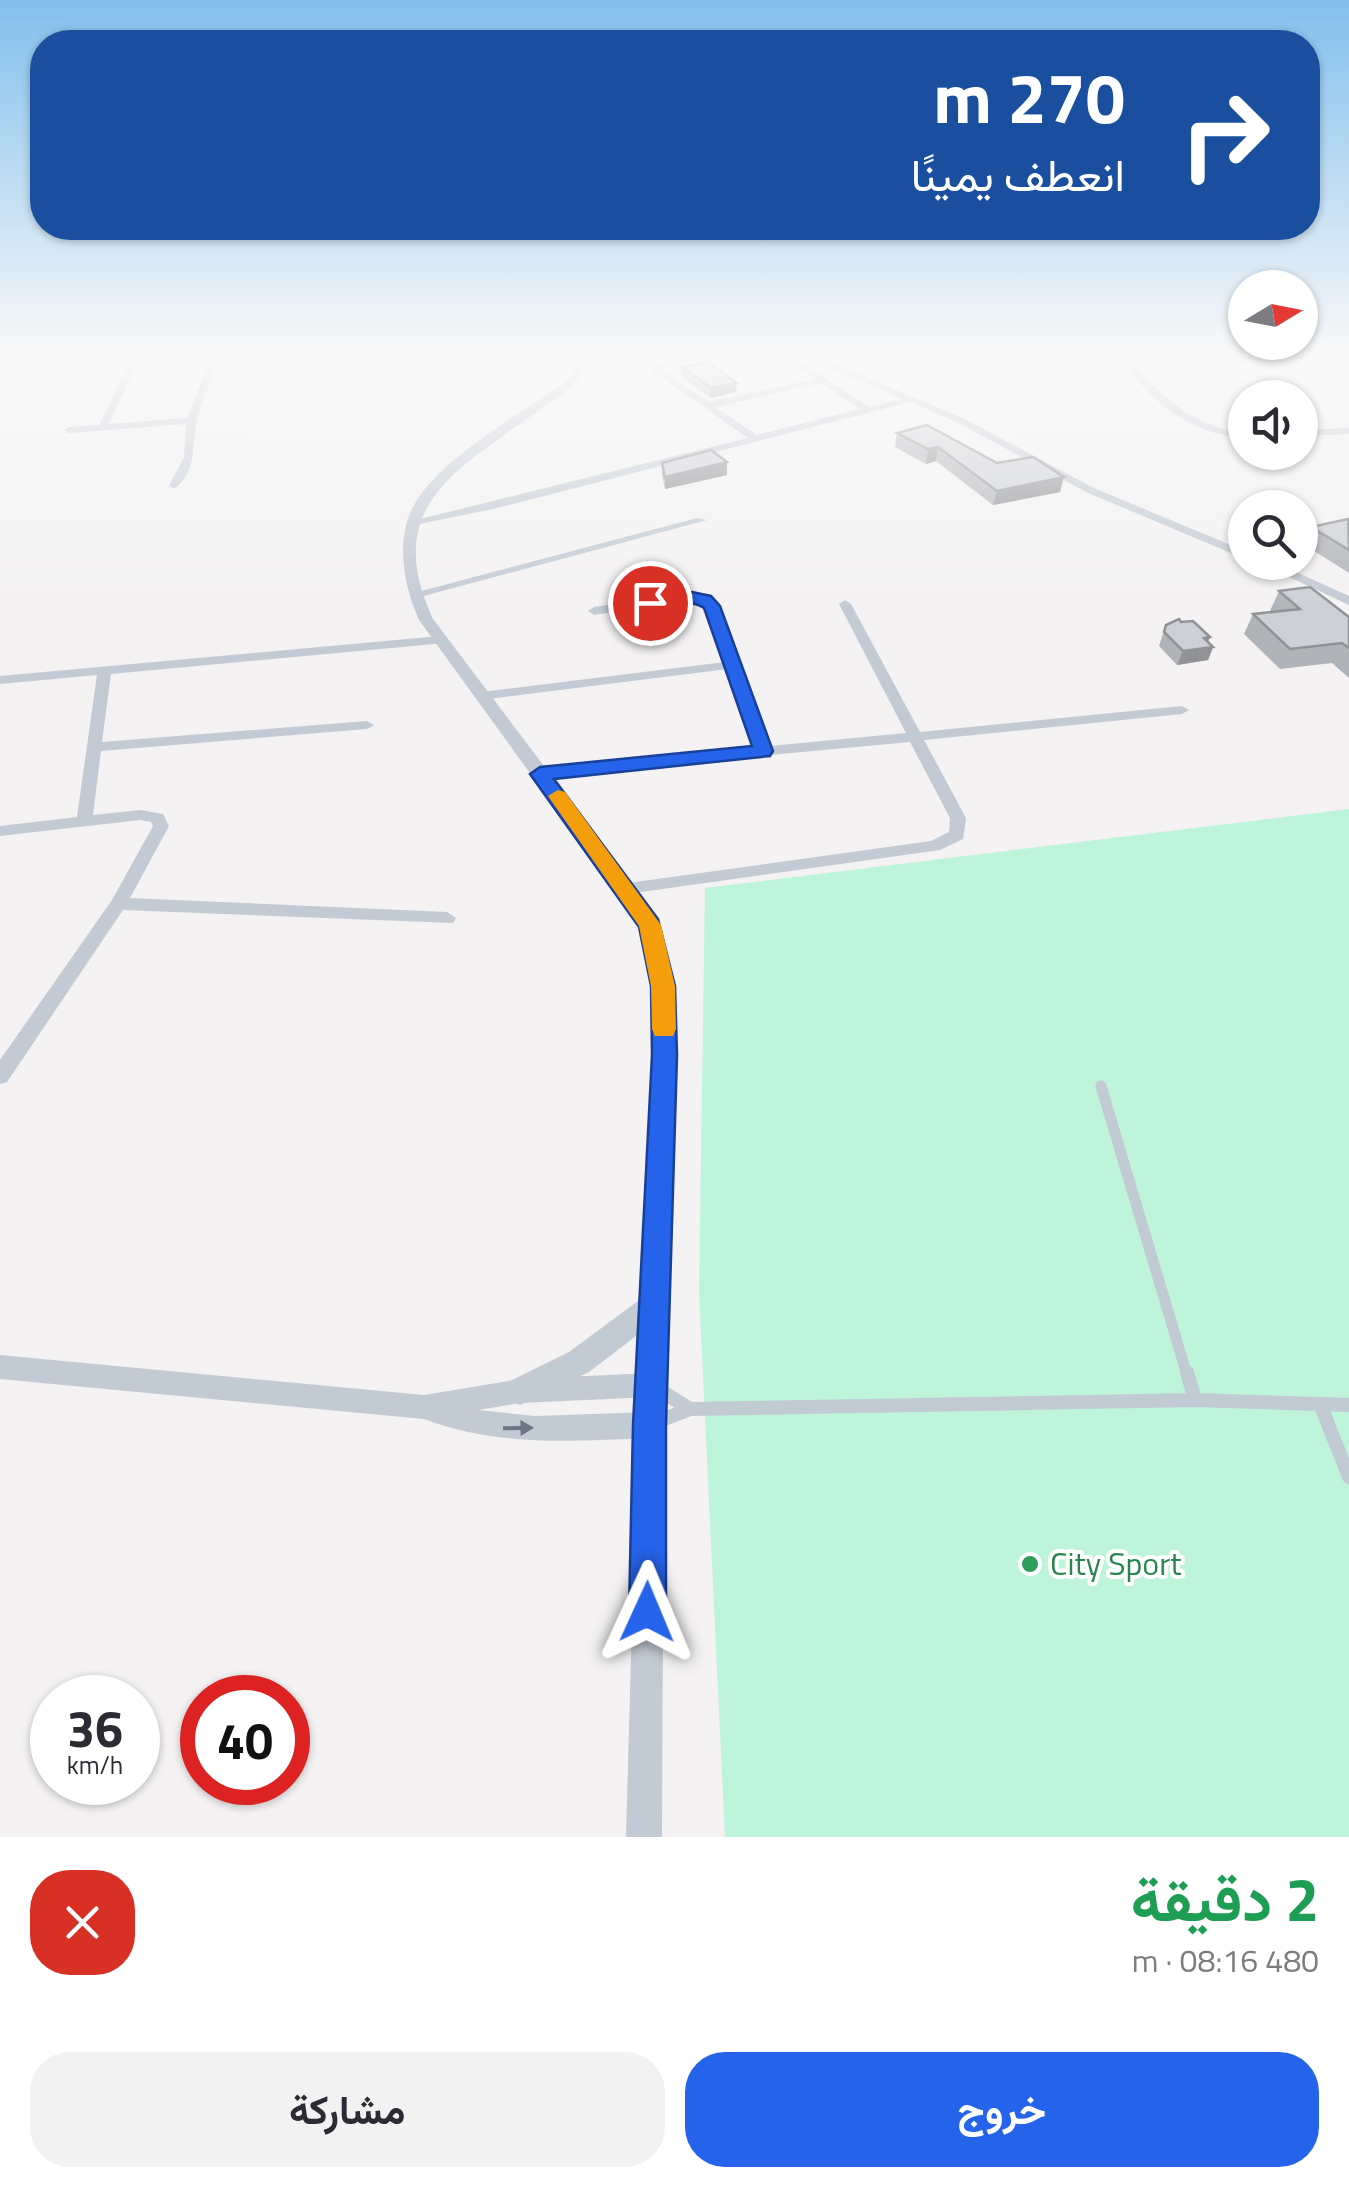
<!DOCTYPE html>
<html lang="ar">
<meta charset="utf-8">
<style>
:root{--surface:#fff;--page:#f2f2f3;--text:#2b2b33;--muted:#7c7c81;--accent:#2563eb}
body{margin:0;font-family:"Titillium Web",Vazirmatn,sans-serif;background:var(--page);color:var(--text);direction:rtl;height:100vh;display:flex;flex-direction:column;font-size:38px;white-space:nowrap}
*{box-sizing:border-box;margin:0}
p{font-size:32px;color:var(--muted)}
.icon{flex:none;width:55px;height:55px;fill:none;stroke:currentColor;stroke-width:2;stroke-linecap:round;stroke-linejoin:round}
.map{position:relative;height:1837px;overflow:hidden;direction:ltr}
.panel{display:flex;flex-direction:column;background:var(--surface);flex:1}
.panel>*{flex:none}
.hud{position:absolute;left:30px;top:30px;width:1290px;height:210px;border-radius:40px;box-shadow:0 2px 8px #0004;direction:rtl;background:#1a4fa0;color:#fff;overflow:hidden}
.needle{width:65px;rotate:80deg}
.fabs{position:absolute;left:1228px;top:270px;display:grid;gap:20px}
.fabs a{display:grid;place-items:center;width:90px;height:90px;border-radius:50%;background:var(--surface);box-shadow:0 2px 8px #0004;font-size:50px}
.speed{position:absolute;left:30px;top:1675px;display:flex;gap:20px;font-size:50px;font-weight:700;text-align:center}
.speed>*{display:grid;place-content:center;width:130px;height:130px;border-radius:50%;background:var(--surface);box-shadow:0 2px 8px #0004;line-height:1}
.speed small{font-size:25px;font-weight:400}
.speed .limit{border:15px solid #d22;background:#fff;color:#111}
.pin{position:absolute;display:grid;place-items:center;width:85px;height:85px;color:#fff;margin:-42px;border:5px solid #fff;border-radius:50%;box-shadow:0 2px 10px #0007}
.me{position:absolute;width:110px;margin:-55px;rotate:1deg;stroke-linejoin:round;filter:drop-shadow(0 0 8px #0008)}
.turn{display:flex;align-items:center;gap:35px;height:210px;padding:0 30px;font-size:45px}
.turn .icon{width:130px;height:130px;stroke-width:2.5}
.turn b{display:block;font-size:70px;line-height:85px}
.round{display:grid;place-items:center;flex:none;width:105px;height:105px;border-radius:40px;background:var(--page)}
.head{display:flex;align-items:center;justify-content:space-between;height:170px;padding:0 30px}
h1{font-size:60px;font-weight:700;line-height:75px;color:#1e9e55}
.cta{display:flex;gap:20px;margin-top:auto;padding:20px 30px}
.cta a{flex:1;height:115px;border-radius:40px;background:var(--accent);color:#fff;font-size:40px;font-weight:700;line-height:115px;text-align:center}
.cta a+a{background:var(--page);color:var(--text)}
.map>svg:first-child{display:block}
.green{fill:#bef4da}
.lines{fill:none;stroke-linecap:round;stroke-linejoin:round}
.service-far1{stroke:#c2cad4;stroke-width:11}
.service{stroke:#c2cad4;stroke-width:14}
.minor{fill:#c2cad4;fill-rule:evenodd}
.tertiary{fill:#c2cad4;fill-rule:evenodd}
.wall{fill:#b0b3b8}
.shaded-wall{fill:#909296}
.building{fill:#cdd0d6;stroke:#909296;stroke-width:2.5}
.oneway{fill:#6d7684}
.route{fill:#2563eb;stroke:#184099;stroke-width:2.5}
.slow{fill:#f59e0b}
.leisure-dot{fill:#2e9e5b;stroke:#fff;stroke-width:4}
.labels{text-anchor:middle;stroke-width:8;stroke-linejoin:round;paint-order:stroke}
.near-leisure-label{font-size:32px;fill:#27864d;stroke:#fff;text-anchor:start}
</style>
<div class="map">
<svg width="1349" height="1837" viewBox="0 0 1349 1837">
<rect width="100%" height="100%" fill="#f4f2f2"/>
<path class="green" d="M 1349,809 L 1349,1837 L 725,1837 L 699,1291 L 705,888 Z"/>
<g class="lines">
<path class="service-far1" d="M 1101,1086 L 1187,1375"/>
<path class="service" d="M 1187,1372 L 1195,1400
M 658,1389 L 690,1409
M 1349,1405 L 1320,1404 L 1349,1477
M 657,1422 L 690,1409 L 1195,1400 L 1320,1404"/>
<path class="minor" d="M 190,353 L 280,353 L 419,358 L 570,353 L 566,356 L 419,364 L 221,355 C 213,375 204,395 198,416 C 190,441 200,470 174,489 L 169,486 L 184,457 L 186,424 L 69,433 L 64,430 L 69,427 L 99,425 L 131,359 ZM 211,356 L 187,418 L 109,424 L 137,363 Z
M 734,353 L 764,353 L 673,364 L 661,369 L 709,402 L 815,379 L 797,367 L 792,353 L 809,353 L 963,418 L 1094,488 L 1245,551 L 1245,559 L 1086,492 L 957,422 L 910,402 L 493,509 L 414,525 L 408,522 L 748,438 L 649,369 L 671,358 ZM 801,356 L 902,399 L 870,407 L 804,364 ZM 821,383 L 860,409 L 757,435 L 715,407 Z
M 1114,353 L 1123,353 L 1132,362 L 1257,353 L 1292,353 L 1288,356 L 1136,367 C 1168,401 1197,429 1245,432 L 1245,438 C 1185,434 1149,397 1114,353 Z
M 1349,428 L 1349,434 L 1300,436 L 1300,430 Z
M 697,518 L 707,520 L 420,597 L 410,594 Z
M 1257,562 L 1274,562 L 1349,596 L 1349,605 Z
M 678,594 L 709,596 L 718,606 L 770,746 L 906,733 L 839,604 L 845,600 L 851,604 L 920,732 L 1182,706 L 1189,710 L 1182,714 L 924,740 L 966,818 L 963,839 L 940,850 L 627,894 L 621,892 L 618,888 L 621,884 L 931,841 L 949,832 L 950,818 L 910,742 L 535,777 L 532,774 L 540,769 L 755,748 L 728,669 L 481,700 L 474,696 L 481,692 L 725,662 L 706,607 L 702,603 L 678,602 L 594,615 L 588,611 L 594,607 Z
M 440,636 L 447,640 L 445,643 L 111,674 L 102,742 L 367,721 L 374,725 L 367,729 L 101,751 L 93,815 L 140,810 L 163,814 L 169,826 L 130,898 L 447,912 L 456,918 L 453,923 L 123,910 L 7,1082 L 0,1084 L 0,1060 L 112,900 L 153,826 L 151,822 L 140,820 L 0,836 L 0,826 L 77,817 L 97,675 L 0,684 L 0,676 Z
M 0,1355 L 424,1395 L 520,1379 L 652,1373 L 661,1376 L 664,1385 L 661,1394 L 652,1397 L 520,1403 L 478,1410 L 535,1416 L 650,1412 L 659,1416 L 663,1425 L 659,1434 L 650,1438 C 573,1441 498,1447 424,1419 L 0,1379 Z"/>
<path class="tertiary" d="M 583,353 L 593,353 C 577,389 561,395 530,417 C 450,473 383,511 433,619 L 645,900 L 660,925 L 674,986 L 676,1055 L 664,1425 L 662,1837 L 626,1837 L 640,1333 L 589,1372 L 530,1401 L 520,1405 L 510,1401 L 506,1391 L 510,1381 L 569,1352 L 642,1298 L 654,1055 L 652,986 L 640,925 L 419,620 C 403,584 394,535 417,500 C 444,457 521,413 563,384 L 572,376 Z"/>
</g>
<path class="wall" d="M 682,367 L 736,392 L 711,398 L 682,377 Z
M 897,433 L 997,463 L 1060,492 L 993,505 L 936,461 L 926,464 L 895,447 Z
M 662,463 L 727,475 L 665,489 L 662,475 Z
M 1349,520 L 1349,573 L 1303,544 L 1311,527 Z
M 1279,591 L 1349,617 L 1349,678 L 1332,663 L 1280,669 L 1244,634 L 1253,614 L 1271,612 L 1270,611 Z
M 1166,625 L 1210,637 L 1208,641 L 1213,647 L 1208,660 L 1177,665 L 1159,646 Z"/>
<path class="shaded-wall" d="M 1063,353 L 1090,353 L 1089,355 L 1062,358 Z
M 737,383 L 736,392 L 711,398 L 711,388 Z
M 938,447 L 936,461 L 926,464 L 928,449 Z
M 727,462 L 727,475 L 665,489 L 665,477 Z
M 1064,477 L 1060,492 L 993,505 L 997,491 Z
M 1210,637 L 1205,648 L 1213,647 L 1208,660 L 1177,665 L 1183,651 L 1204,638 Z"/>
<path class="building" d="M 708,362 L 737,383 L 711,388 L 682,367 Z
M 927,425 L 997,463 L 1033,457 L 1064,477 L 997,491 L 938,447 L 928,449 L 897,433 Z
M 711,450 L 727,462 L 665,477 L 662,463 Z
M 1348,519 L 1349,550 L 1311,527 Z
M 1310,587 L 1349,617 L 1349,648 L 1342,643 L 1290,649 L 1253,614 L 1300,609 L 1279,591 Z
M 1179,619 L 1181,622 L 1193,621 L 1210,637 L 1204,638 L 1213,647 L 1183,651 L 1164,632 L 1166,625 Z"/>
<defs><path id="oneway-solid" d="M-6-.8H1V-3.2L6.5 0L1 3.2V.8H-6Z" transform="scale(2.5)"/></defs>
<use class="oneway" href="#oneway-solid" transform="translate(518 1428) rotate(-1)"/>
<linearGradient id="sky" x2="0" y2="1"><stop stop-color="#81bfed"/><stop offset="0.58" stop-color="#faf9f9"/><stop offset="1" stop-color="#faf9f9" stop-opacity="0"/></linearGradient>
<rect width="1349" height="610" fill="url(#sky)"/>
<path class="route" d="M 692,592 L 711,596 L 720,606 L 773,751 L 770,756 L 554,779 L 658,919 L 675,986 L 677,1055 L 666,1425 L 666,1612 L 660,1625 L 647,1631 L 634,1625 L 629,1612 L 633,1425 L 652,1055 L 651,986 L 639,927 L 530,774 L 540,767 L 752,746 L 704,608 C 685,595 660,614 642,603 L 650,598 Z"/>
<path class="slow" d="M 558,790 L 565,792 L 661,925 L 675,986 L 676,1029 L 673,1036 L 655,1036 L 652,1029 L 651,986 L 639,926 L 548,796 Z"/>
<circle class="leisure-dot" cx="1030" cy="1564" r="10"/>
<g class="labels">
<g class="near-leisure-label">
<text x="1050" y="1575">City Sport</text>
</g>
</g>
</svg>
<div class="fabs">
<a><svg class="needle" viewBox="-14 -14 28 28"><path d="M0-13l5 13h-10z" fill="#e53935"/><path d="M0 13l5-13h-10z" fill="#7c7c81"/></svg></a>
<a><svg class="icon" aria-label="sound" viewBox="0 0 24 24"><path d="M4 9h4l5-4v14l-5-4H4zM17 9q2 3 0 6"/></svg></a>
<a><svg class="icon" aria-label="search" viewBox="0 0 24 24"><circle cx="10" cy="10" r="6"/><path d="M15 15l6 6"/></svg></a>
</div>
<div class="speed"><div>36<small>km/h</small></div><div class="limit">40</div></div>
<div class="pin" style="left:650px;top:603px;background:#d93025"><svg class="icon" aria-label="arrive" viewBox="0 0 24 24"><path d="M6 21V4h12l-3 4 3 4H6"/></svg></div>
<svg class="me" style="left:647px;top:1612px" viewBox="-20 -20 40 40"><path d="M0-17L14 15 0 8-14 15z" fill="#2563eb" stroke="#fff" stroke-width="4"/></svg>
<div class="hud">
<div class="turn"><svg class="icon" aria-label="right" viewBox="0 0 24 24"><path d="M7 20v-9h11M14 6l5 5-5 5"/></svg><div><b>270 m</b>انعطف يمينًا</div></div>
</div>
</div>
<section class="panel">
<div class="head"><div><h1>2 دقيقة</h1><p>480 m · 08:16</p></div><a class="round" style="background:#d93025;color:#fff"><svg class="icon" aria-label="close" viewBox="0 0 24 24"><path d="M6 6l12 12M18 6L6 18"/></svg></a></div>
<div class="cta"><a>خروج</a><a>مشاركة</a></div>
</section>
